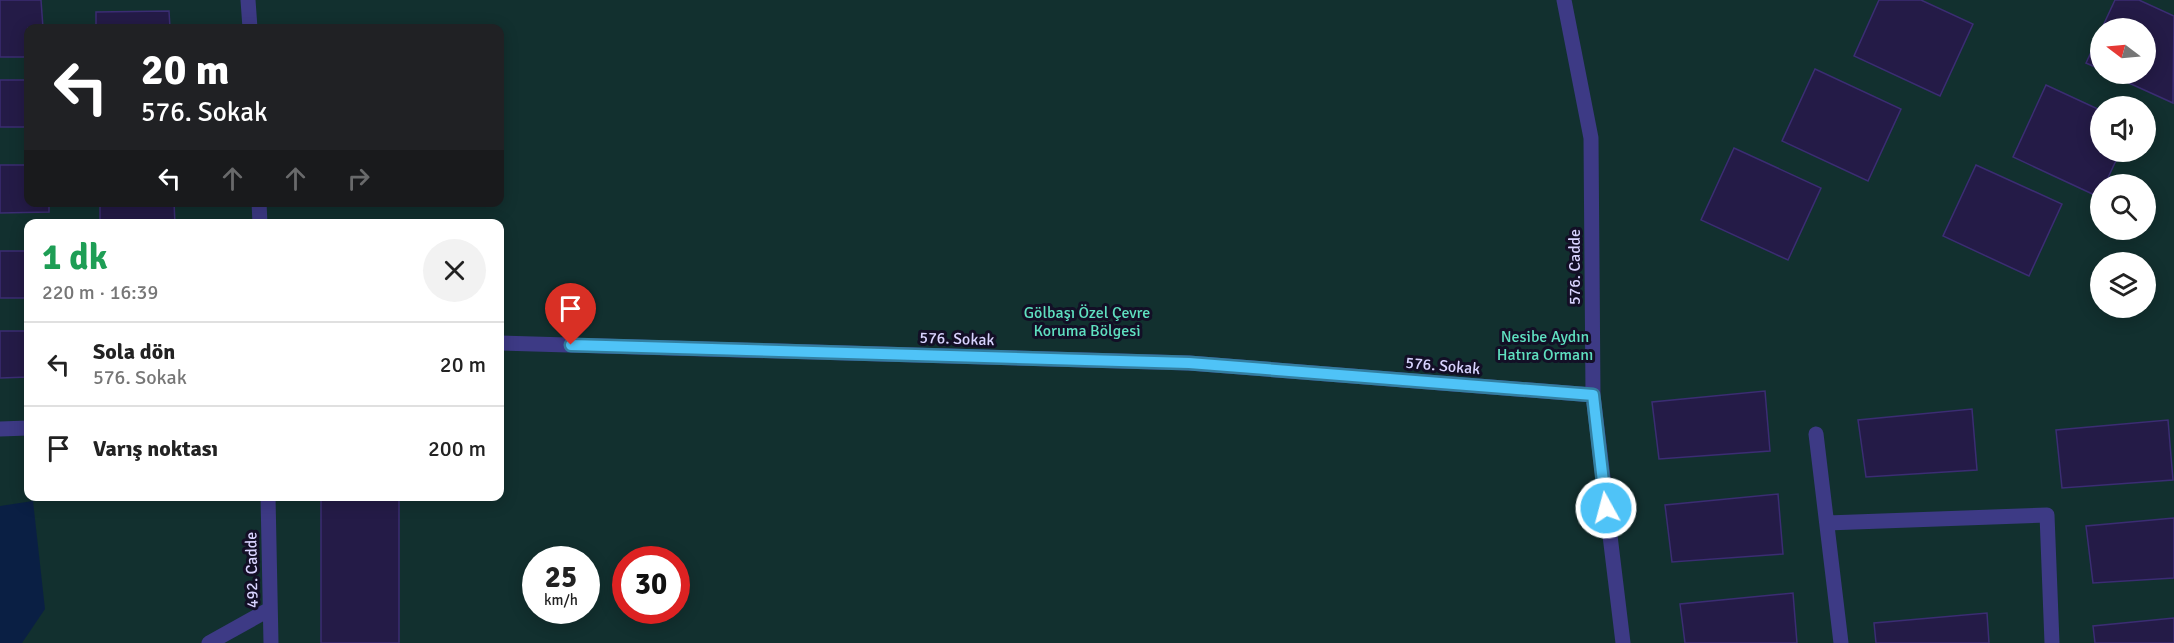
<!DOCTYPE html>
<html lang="tr">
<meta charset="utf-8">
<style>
:root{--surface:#fff;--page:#f2f2f2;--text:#222;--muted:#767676;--line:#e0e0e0}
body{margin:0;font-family:Signika,sans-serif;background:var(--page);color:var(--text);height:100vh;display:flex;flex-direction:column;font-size:22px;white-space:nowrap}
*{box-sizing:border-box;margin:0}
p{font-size:20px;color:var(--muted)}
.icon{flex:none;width:33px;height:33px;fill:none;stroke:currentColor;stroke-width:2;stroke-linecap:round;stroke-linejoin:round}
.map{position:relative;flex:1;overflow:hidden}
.details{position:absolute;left:24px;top:219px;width:480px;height:282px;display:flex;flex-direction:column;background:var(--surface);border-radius:12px;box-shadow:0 3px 15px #0003}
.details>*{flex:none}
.hud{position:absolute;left:24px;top:24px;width:480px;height:183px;border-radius:12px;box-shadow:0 3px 15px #0003;background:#202124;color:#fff;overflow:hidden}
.needle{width:39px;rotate:286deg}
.buttons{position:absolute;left:2090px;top:18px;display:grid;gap:12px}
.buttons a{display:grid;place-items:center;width:66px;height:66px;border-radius:50%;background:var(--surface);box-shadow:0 3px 15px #0003;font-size:30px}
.speed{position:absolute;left:522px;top:546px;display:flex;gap:12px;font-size:30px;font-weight:700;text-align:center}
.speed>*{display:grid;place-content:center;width:78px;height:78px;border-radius:50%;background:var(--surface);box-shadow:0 3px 15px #0003;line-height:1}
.speed small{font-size:15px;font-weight:400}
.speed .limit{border:9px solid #d22;background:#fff;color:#111}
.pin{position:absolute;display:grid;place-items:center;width:51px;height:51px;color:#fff;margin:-62px -26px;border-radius:50% 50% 50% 0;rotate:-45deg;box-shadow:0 0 6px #0007}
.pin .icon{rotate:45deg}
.me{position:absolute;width:66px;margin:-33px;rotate:353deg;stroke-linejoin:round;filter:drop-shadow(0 0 4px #0008)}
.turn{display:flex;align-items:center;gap:21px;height:126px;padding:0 18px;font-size:27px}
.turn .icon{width:78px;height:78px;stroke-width:2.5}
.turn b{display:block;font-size:42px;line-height:51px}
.lanes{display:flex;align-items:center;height:57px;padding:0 18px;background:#0003;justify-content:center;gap:30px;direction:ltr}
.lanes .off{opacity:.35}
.round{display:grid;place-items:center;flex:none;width:63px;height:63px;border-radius:32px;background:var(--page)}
.head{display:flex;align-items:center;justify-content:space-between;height:102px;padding:0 18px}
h1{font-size:36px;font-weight:700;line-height:45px;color:#1e9e55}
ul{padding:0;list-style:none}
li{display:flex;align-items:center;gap:18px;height:84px;padding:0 18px;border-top:2px solid var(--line)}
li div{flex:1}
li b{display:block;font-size:22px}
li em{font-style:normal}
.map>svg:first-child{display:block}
.green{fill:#12302f;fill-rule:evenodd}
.water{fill:#0a1f44}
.building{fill:#241b47;stroke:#3b2d73;stroke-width:1.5}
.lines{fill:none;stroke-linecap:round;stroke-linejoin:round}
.minor{stroke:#3d3a85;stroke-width:15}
.route-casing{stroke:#337fa1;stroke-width:15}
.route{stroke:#4fc3f7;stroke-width:10}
.labels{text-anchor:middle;stroke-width:6;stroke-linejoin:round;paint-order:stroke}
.street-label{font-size:16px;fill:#d9d4ff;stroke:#130f26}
.park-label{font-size:16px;fill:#5fe0c0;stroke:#130f26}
</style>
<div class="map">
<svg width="2174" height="643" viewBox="0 0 2174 643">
<rect width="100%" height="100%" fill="#130f26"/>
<path class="green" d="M 0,0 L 2174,0 L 2174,643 L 0,643 ZM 28,28 L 500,28 L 500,202 L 28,202 ZM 2100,28 L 2145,28 L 2145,74 L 2100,74 ZM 2100,106 L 2145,106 L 2145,152 L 2100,152 ZM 2100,184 L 2145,184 L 2145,230 L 2100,230 ZM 28,224 L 500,224 L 500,496 L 28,496 ZM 2100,262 L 2145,262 L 2145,308 L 2100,308 ZM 536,560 L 586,560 L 586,610 L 536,610 ZM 626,560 L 676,560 L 676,610 L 626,610 Z"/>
<path class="water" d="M 33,501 L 45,609 L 22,643 L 0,643 L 0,506 Z"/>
<path class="building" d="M 0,0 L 41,0 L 43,28 L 28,28 L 28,57 L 0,57 Z
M 1879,0 L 1921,0 L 1973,24 L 1940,96 L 1854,56 Z
M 2115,0 L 2139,0 L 2174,16 L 2173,103 L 2109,74 L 2145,74 L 2145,28 L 2102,28 Z
M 169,11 L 170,28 L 96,28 L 96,12 Z
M 2100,33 L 2100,69 L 2086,63 Z
M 1815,69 L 1901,109 L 1868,181 L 1782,141 Z
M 0,80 L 28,80 L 28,127 L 0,127 Z
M 2046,85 L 2100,110 L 2100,152 L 2120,152 L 2105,184 L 2100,184 L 2099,197 L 2013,157 Z
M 1734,148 L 1821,188 L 1788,260 L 1701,220 Z
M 0,165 L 28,165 L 28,202 L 49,202 L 49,212 L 0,213 Z
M 1976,165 L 2062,204 L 2029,276 L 1943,236 Z
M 100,202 L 174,202 L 175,224 L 100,224 Z
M 0,251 L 28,251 L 28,298 L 0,298 Z
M 0,331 L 28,331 L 28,377 L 0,378 Z
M 1765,391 L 1770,451 L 1659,459 L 1652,402 Z
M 1972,409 L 1977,470 L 1866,477 L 1858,420 Z
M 2168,420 L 2173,480 L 2062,488 L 2056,430 Z
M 1778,494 L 1783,554 L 1672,562 L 1665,505 Z
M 321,496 L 399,496 L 399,643 L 321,643 Z
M 2174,518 L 2174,578 L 2093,583 L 2086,526 Z
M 1793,593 L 1797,643 L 1685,643 L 1680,604 Z
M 1987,613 L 1989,643 L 1876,643 L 1874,623 Z
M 2174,618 L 2174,643 L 2095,643 L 2093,626 Z"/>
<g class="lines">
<path class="minor" d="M 248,0 L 250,28
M 1564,0 L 1591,138 L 1593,395 L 1623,643
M 259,202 L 260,224
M 500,343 L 1189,363 L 1593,395
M 0,429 L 28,428
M 1816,434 L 1841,643
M 268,496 L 271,643
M 1827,523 L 2047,515 L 2052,643
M 209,643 L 270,609"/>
</g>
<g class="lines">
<defs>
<path id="route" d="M 571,345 L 1189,363 L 1593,395 L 1606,508"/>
</defs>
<use href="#route" class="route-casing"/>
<use href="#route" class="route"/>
</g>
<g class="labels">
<g class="street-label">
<text transform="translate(1574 267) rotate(-90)" y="6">576. Cadde</text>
<text transform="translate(957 338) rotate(2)" y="6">576. Sokak</text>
<text transform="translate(1443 365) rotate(5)" y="6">576. Sokak</text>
<text transform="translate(251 570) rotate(-91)" y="6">492. Cadde</text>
</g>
<g class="park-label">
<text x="1087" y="318">Gölbaşı Özel Çevre<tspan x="1087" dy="18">Koruma Bölgesi</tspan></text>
<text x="1545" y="342">Nesibe Aydın<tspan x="1545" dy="18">Hatıra Ormanı</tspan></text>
</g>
</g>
</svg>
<div class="buttons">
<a><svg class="needle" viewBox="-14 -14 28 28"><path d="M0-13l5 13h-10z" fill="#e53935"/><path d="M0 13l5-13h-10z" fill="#767676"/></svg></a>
<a><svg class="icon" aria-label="sound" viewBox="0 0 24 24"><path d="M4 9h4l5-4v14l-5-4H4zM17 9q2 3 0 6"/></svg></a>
<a><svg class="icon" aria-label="search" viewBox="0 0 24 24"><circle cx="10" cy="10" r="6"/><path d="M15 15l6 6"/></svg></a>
<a><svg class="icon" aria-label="layers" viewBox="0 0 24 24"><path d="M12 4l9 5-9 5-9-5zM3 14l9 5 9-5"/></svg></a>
</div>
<div class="speed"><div>25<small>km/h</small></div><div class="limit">30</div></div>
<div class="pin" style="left:571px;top:345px;background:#d93025"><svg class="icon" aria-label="arrive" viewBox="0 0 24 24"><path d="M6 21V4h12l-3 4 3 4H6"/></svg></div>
<svg class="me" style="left:1606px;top:508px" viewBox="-20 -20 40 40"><circle r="17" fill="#4fc3f7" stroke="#fff" stroke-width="3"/><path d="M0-11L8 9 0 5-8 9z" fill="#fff"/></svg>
<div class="hud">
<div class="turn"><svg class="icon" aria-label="left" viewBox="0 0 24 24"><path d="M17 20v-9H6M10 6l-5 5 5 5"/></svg><div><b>20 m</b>576. Sokak</div></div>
<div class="lanes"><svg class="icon" aria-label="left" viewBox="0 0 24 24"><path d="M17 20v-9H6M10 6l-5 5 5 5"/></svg><svg class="icon off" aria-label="ahead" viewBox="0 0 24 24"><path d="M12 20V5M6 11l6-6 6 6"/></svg><svg class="icon off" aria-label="ahead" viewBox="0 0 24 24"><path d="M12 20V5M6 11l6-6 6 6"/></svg><svg class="icon off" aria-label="right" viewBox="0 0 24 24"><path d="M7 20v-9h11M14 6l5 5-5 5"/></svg></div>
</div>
<section class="details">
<div class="head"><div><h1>1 dk</h1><p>220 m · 16:39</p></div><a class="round"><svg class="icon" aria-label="close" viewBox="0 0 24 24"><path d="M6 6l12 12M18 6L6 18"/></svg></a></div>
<ul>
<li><svg class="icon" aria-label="left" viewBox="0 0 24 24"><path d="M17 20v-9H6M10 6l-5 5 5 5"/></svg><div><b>Sola dön</b><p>576. Sokak</p></div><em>20 m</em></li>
<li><svg class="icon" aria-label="arrive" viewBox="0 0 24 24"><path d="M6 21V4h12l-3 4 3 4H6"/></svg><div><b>Varış noktası</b></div><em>200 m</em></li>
</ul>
</section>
</div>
